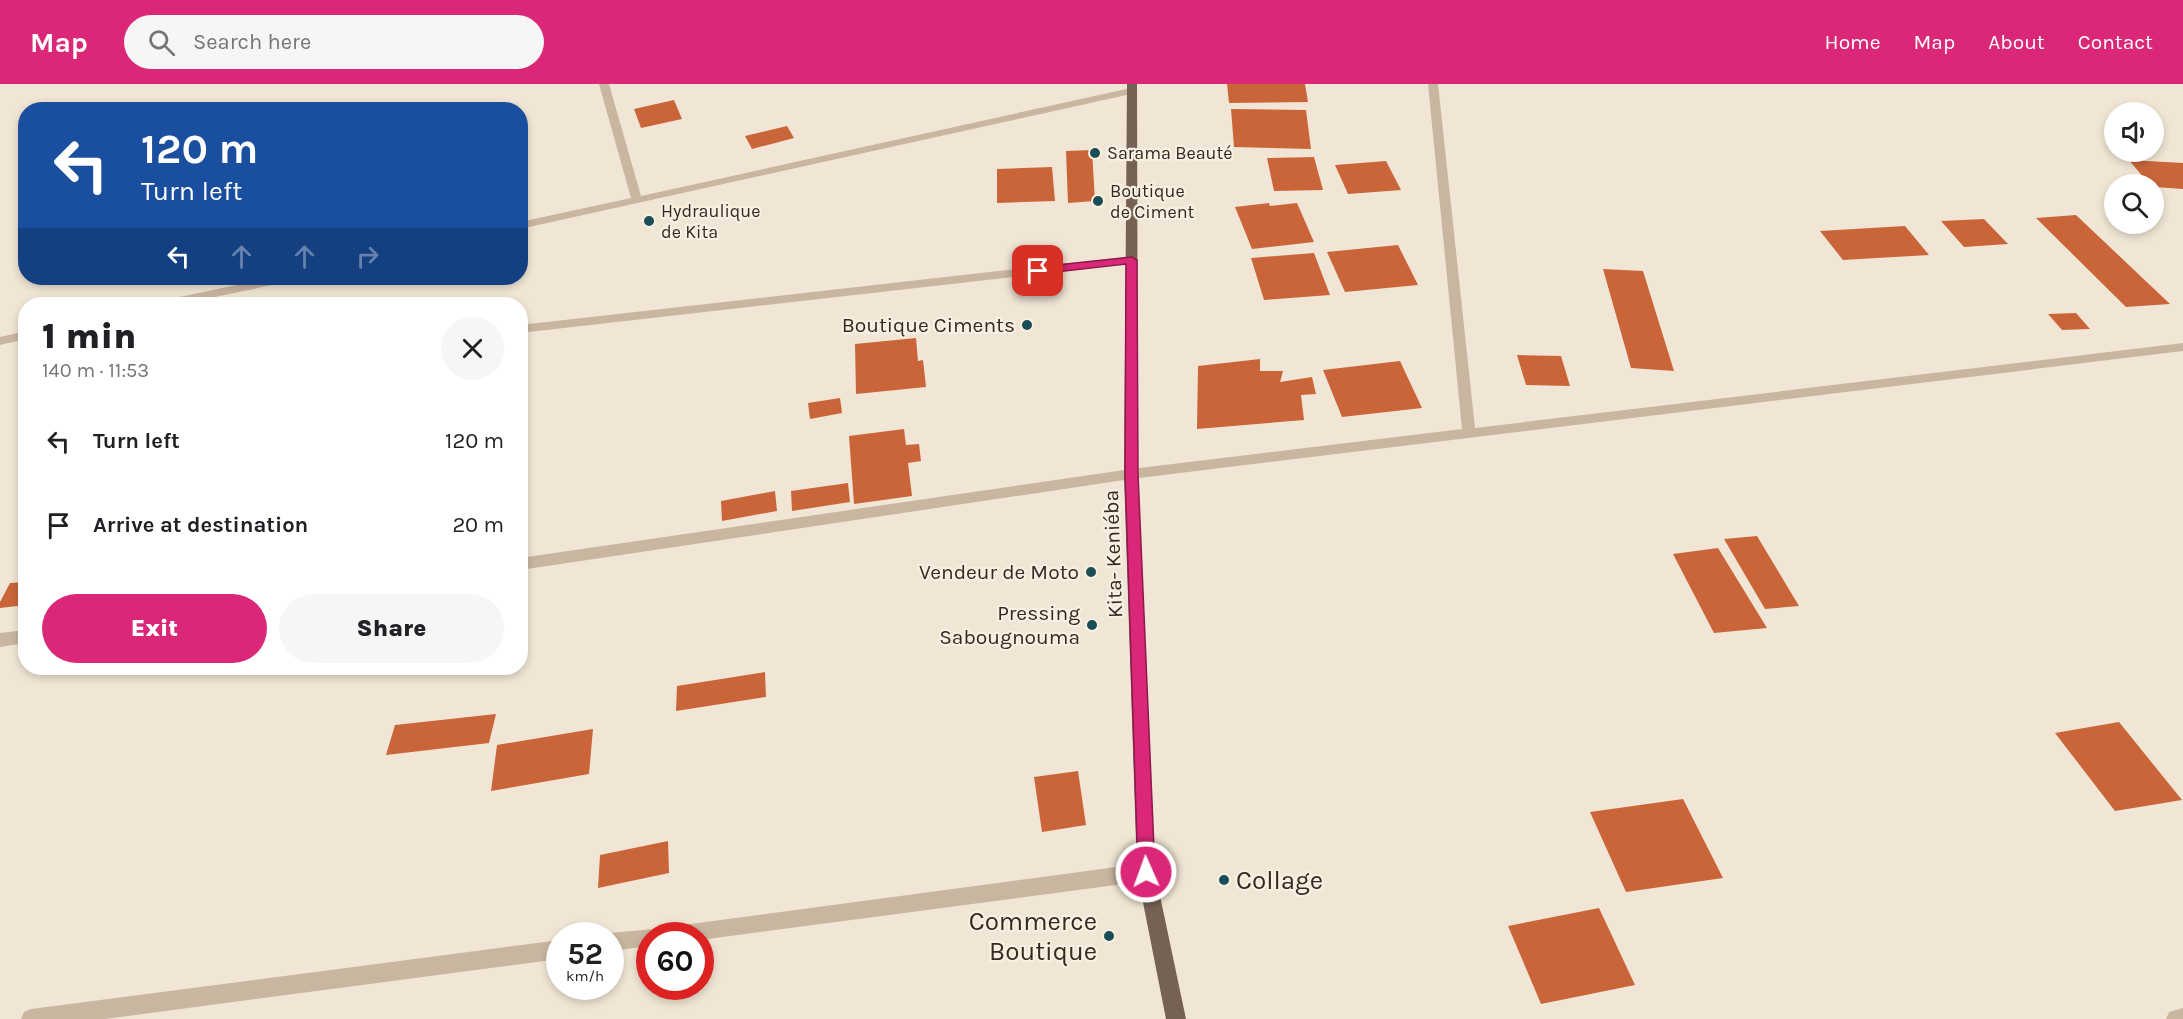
<!DOCTYPE html>
<meta charset="utf-8">
<style>
:root{--surface:#fff;--page:#f6f6f6;--text:#202124;--muted:#757577;--accent:#db2777}
body{margin:0;font-family:Karla,sans-serif;background:var(--page);color:var(--text);height:100vh;display:flex;flex-direction:column;font-size:22px;white-space:nowrap}
*{box-sizing:border-box;margin:0}
p{font-size:20px;color:var(--muted)}
.icon{flex:none;width:33px;height:33px;fill:none;stroke:currentColor;stroke-width:2;stroke-linecap:round;stroke-linejoin:round}
.map{position:relative;flex:1;overflow:hidden}
.side{position:absolute;left:18px;top:213px;width:510px;height:378px;display:flex;flex-direction:column;background:var(--surface);border-radius:24px;box-shadow:0 3px 9px #0003}
.side>*{flex:none}
.guide{position:absolute;left:18px;top:18px;width:510px;height:183px;border-radius:24px;box-shadow:0 3px 9px #0003;background:#1a4fa0;color:#fff;overflow:hidden}
.tools{position:absolute;left:2104px;top:18px;display:grid;gap:12px}
.tools a{display:grid;place-items:center;width:60px;height:60px;border-radius:50%;background:var(--surface);box-shadow:0 3px 9px #0003;font-size:30px}
.speed{position:absolute;left:546px;top:838px;display:flex;gap:12px;font-size:30px;font-weight:700;text-align:center}
.speed>*{display:grid;place-content:center;width:78px;height:78px;border-radius:50%;background:var(--surface);box-shadow:0 3px 9px #0003;line-height:1}
.speed small{font-size:15px;font-weight:400}
.speed .limit{border:9px solid #d22;background:#fff;color:#111}
.pin{position:absolute;display:grid;place-items:center;width:51px;height:51px;color:#fff;margin:-26px;border-radius:12px;box-shadow:0 3px 9px #0006}
.me{position:absolute;width:66px;margin:-33px;rotate:358deg;stroke-linejoin:round;filter:drop-shadow(0 0 4px #0008)}
.turn{display:flex;align-items:center;gap:21px;height:126px;padding:0 24px;font-size:27px}
.turn .icon{width:78px;height:78px;stroke-width:2.5}
.turn b{display:block;font-size:42px;line-height:51px}
.lanes{display:flex;align-items:center;height:57px;padding:0 24px;background:#0003;justify-content:center;gap:30px;direction:ltr}
.lanes .off{opacity:.35}
.round{display:grid;place-items:center;flex:none;width:63px;height:63px;border-radius:32px;background:var(--page)}
.summary{display:flex;align-items:center;justify-content:space-between;height:102px;padding:0 24px}
h1{font-size:36px;font-weight:800;line-height:45px}
.action{display:flex;gap:12px;margin-top:auto;padding:12px 24px}
.action a{flex:1;height:69px;border-radius:36px;background:var(--accent);color:#fff;font-size:24px;font-weight:800;line-height:69px;text-align:center}
.action a+a{background:var(--page);color:var(--text)}
ul{padding:0;list-style:none}
li{display:flex;align-items:center;gap:18px;height:84px;padding:0 24px}
li div{flex:1}
li b{display:block;font-size:22px}
li em{font-style:normal}
header{display:flex;align-items:center;gap:36px;box-sizing:border-box;height:84px;padding:0 30px;background:var(--accent);color:#fff}
header strong{font-size:28px}
nav{display:flex;gap:33px;margin-inline-start:auto;font-size:21px}
.search{width:420px;height:54px;background:var(--page);display:flex;align-items:center;gap:15px;box-sizing:border-box;padding:0 21px;border-radius:33px;color:var(--muted);font-size:22px}
.map>svg:first-child{display:block}
.building{fill:#ca653a}
.lines{fill:none;stroke-linecap:round;stroke-linejoin:round}
.street{fill:#c9b6a1;fill-rule:evenodd}
.primary{fill:#766255;fill-rule:evenodd}
.route{fill:#db2777;stroke:#8e194d;stroke-width:1.5}
.poi-dot{fill:#194e56;stroke:#f9f0e1;stroke-width:2}
.labels{text-anchor:middle;stroke-width:4.5;stroke-linejoin:round;paint-order:stroke}
.far-poi-label{font-size:18px;fill:#332a24;stroke:#f9f0e1;text-anchor:start}
.poi-label{font-size:21px;fill:#332a24;stroke:#f9f0e1;text-anchor:end}
.street-label{font-size:21px;fill:#332a24;stroke:#f9f0e1}
.near-poi-label{font-size:26px;fill:#332a24;stroke:#f9f0e1;text-anchor:start}
</style>
<header>
<strong>Map</strong>
<div class="search"><svg class="icon" aria-label="search" viewBox="0 0 24 24"><circle cx="10" cy="10" r="6"/><path d="M15 15l6 6"/></svg>Search here</div>
<nav><a>Home</a><a>Map</a><a>About</a><a>Contact</a></nav>
</header>
<div class="map">
<svg width="2183" height="935" viewBox="0 0 2183 935">
<rect width="100%" height="100%" fill="#f1e6d5"/>
<path class="building" d="M 1227,0 L 1305,0 L 1308,18 L 1229,19 Z
M 674,16 L 682,35 L 641,44 L 634,25 Z
M 1231,25 L 1306,26 L 1311,65 L 1234,63 Z
M 787,42 L 794,54 L 752,65 L 745,52 Z
M 1092,66 L 1095,117 L 1068,119 L 1066,67 Z
M 1314,73 L 1323,106 L 1274,107 L 1267,74 Z
M 2129,76 L 2183,79 L 2183,105 L 2154,103 L 2154,100 L 2149,100 Z
M 1386,77 L 1401,106 L 1348,110 L 1335,81 Z
M 1052,83 L 1055,117 L 997,119 L 997,85 Z
M 1269,119 L 1270,122 L 1297,119 L 1314,158 L 1252,165 L 1235,123 Z
M 2076,131 L 2170,220 L 2126,223 L 2036,134 Z
M 1984,135 L 2008,160 L 1964,163 L 1941,137 Z
M 1905,142 L 1929,171 L 1843,176 L 1820,147 Z
M 1398,161 L 1418,201 L 1345,208 L 1327,168 Z
M 1314,169 L 1330,211 L 1264,216 L 1251,174 Z
M 1603,185 L 1643,187 L 1674,287 L 1631,284 Z
M 2076,229 L 2090,245 L 2062,246 L 2048,230 Z
M 916,254 L 918,277 L 923,276 L 926,303 L 856,310 L 855,260 Z
M 1517,271 L 1561,272 L 1570,302 L 1526,301 Z
M 1260,275 L 1260,287 L 1283,287 L 1280,298 L 1312,293 L 1316,310 L 1301,311 L 1304,336 L 1197,345 L 1198,282 Z
M 1400,277 L 1422,324 L 1342,333 L 1323,286 Z
M 840,314 L 842,329 L 810,335 L 808,319 Z
M 904,345 L 906,361 L 919,360 L 921,377 L 908,379 L 912,412 L 854,420 L 849,352 Z
M 848,399 L 850,418 L 792,427 L 791,407 Z
M 775,407 L 777,427 L 722,437 L 721,417 Z
M 1757,452 L 1799,522 L 1765,525 L 1724,455 Z
M 1718,464 L 1767,544 L 1714,549 L 1673,470 Z
M 26,498 L 26,521 L 0,524 L 0,518 L 10,499 Z
M 765,588 L 766,613 L 676,627 L 677,602 Z
M 496,630 L 489,659 L 386,671 L 395,641 Z
M 2119,638 L 2182,716 L 2115,727 L 2055,649 Z
M 593,645 L 589,690 L 491,707 L 497,661 Z
M 1078,687 L 1086,741 L 1042,748 L 1034,693 Z
M 1683,715 L 1723,794 L 1626,808 L 1590,728 Z
M 668,757 L 669,789 L 598,804 L 600,771 Z
M 1599,824 L 1635,901 L 1541,920 L 1508,842 Z"/>
<g class="lines">
<path class="street" d="M 599,0 L 609,0 L 641,112 L 1131,4 L 1136,7 L 1131,10 L 520,145 L 520,138 L 631,114 Z
M 1428,0 L 1438,0 L 1475,344 L 2183,259 L 2183,267 L 1131,395 L 520,486 L 520,474 L 1131,385 L 1462,345 Z
M 1132,172 L 1138,176 L 1136,179 L 520,249 L 520,241 Z
M 271,194 L 293,194 L 287,198 L 181,220 L 159,220 L 165,216 Z
M 26,247 L 26,255 L 0,261 L 0,253 Z
M 26,546 L 26,559 L 0,563 L 0,549 Z
M 1146,779 L 1152,782 L 1155,788 L 1152,794 L 1146,797 L 700,856 L 700,852 L 650,852 L 650,862 L 610,867 L 610,852 L 603,852 L 610,849 L 653,845 Z
M 560,856 L 560,875 L 105,935 L 21,935 L 24,928 L 31,925 Z
M 2183,924 L 2183,935 L 2166,935 L 2169,928 Z"/>
<path class="primary" d="M 1127,0 L 1137,0 L 1138,390 L 1155,788 L 1186,935 L 1166,935 L 1137,788 L 1124,390 Z"/>
</g>
<path class="route" d="M 1132,173 L 1137,176 L 1138,390 L 1155,788 L 1152,793 L 1146,795 L 1140,793 L 1138,788 L 1125,390 L 1126,180 L 1038,190 L 1032,187 L 1038,183 Z"/>
<g class="poi-dot">
<circle cx="1095" cy="69" r="6"/>
<circle cx="1098" cy="117" r="6"/>
<circle cx="649" cy="137" r="6"/>
<circle cx="1027" cy="241" r="6"/>
<circle cx="1091" cy="488" r="6"/>
<circle cx="1092" cy="541" r="6"/>
<circle cx="1224" cy="796" r="6"/>
<circle cx="1109" cy="852" r="6"/>
</g>
<g class="labels">
<g class="far-poi-label">
<text x="1107" y="75">Sarama Beauté</text>
<text x="1110" y="113">Boutique<tspan x="1110" dy="21">de Ciment</tspan></text>
<text x="661" y="133">Hydraulique<tspan x="661" dy="21">de Kita</tspan></text>
</g>
<g class="poi-label">
<text x="1015" y="248">Boutique Ciments</text>
<text x="1079" y="495">Vendeur de Moto</text>
<text x="1080" y="536">Pressing<tspan x="1080" dy="24">Sabougnouma</tspan></text>
</g>
<g class="street-label">
<text transform="translate(1113 470) rotate(-92)" y="7">Kita- Keniéba</text>
</g>
<g class="near-poi-label">
<text x="1236" y="805">Collage</text>
<text x="1097" y="846" text-anchor="end">Commerce<tspan x="1097" dy="30">Boutique</tspan></text>
</g>
</g>
</svg>
<div class="tools">
<a><svg class="icon" aria-label="sound" viewBox="0 0 24 24"><path d="M4 9h4l5-4v14l-5-4H4zM17 9q2 3 0 6"/></svg></a>
<a><svg class="icon" aria-label="search" viewBox="0 0 24 24"><circle cx="10" cy="10" r="6"/><path d="M15 15l6 6"/></svg></a>
</div>
<div class="speed"><div>52<small>km/h</small></div><div class="limit">60</div></div>
<div class="pin" style="left:1038px;top:187px;background:#d93025"><svg class="icon" aria-label="arrive" viewBox="0 0 24 24"><path d="M6 21V4h12l-3 4 3 4H6"/></svg></div>
<svg class="me" style="left:1146px;top:788px" viewBox="-20 -20 40 40"><circle r="17" fill="#db2777" stroke="#fff" stroke-width="3"/><path d="M0-11L8 9 0 5-8 9z" fill="#fff"/></svg>
<div class="guide">
<div class="turn"><svg class="icon" aria-label="left" viewBox="0 0 24 24"><path d="M17 20v-9H6M10 6l-5 5 5 5"/></svg><div><b>120 m</b>Turn left</div></div>
<div class="lanes"><svg class="icon" aria-label="left" viewBox="0 0 24 24"><path d="M17 20v-9H6M10 6l-5 5 5 5"/></svg><svg class="icon off" aria-label="ahead" viewBox="0 0 24 24"><path d="M12 20V5M6 11l6-6 6 6"/></svg><svg class="icon off" aria-label="ahead" viewBox="0 0 24 24"><path d="M12 20V5M6 11l6-6 6 6"/></svg><svg class="icon off" aria-label="right" viewBox="0 0 24 24"><path d="M7 20v-9h11M14 6l5 5-5 5"/></svg></div>
</div>
<section class="side">
<div class="summary"><div><h1>1 min</h1><p>140 m · 11:53</p></div><a class="round"><svg class="icon" aria-label="close" viewBox="0 0 24 24"><path d="M6 6l12 12M18 6L6 18"/></svg></a></div>
<ul>
<li><svg class="icon" aria-label="left" viewBox="0 0 24 24"><path d="M17 20v-9H6M10 6l-5 5 5 5"/></svg><div><b>Turn left</b></div><em>120 m</em></li>
<li><svg class="icon" aria-label="arrive" viewBox="0 0 24 24"><path d="M6 21V4h12l-3 4 3 4H6"/></svg><div><b>Arrive at destination</b></div><em>20 m</em></li>
</ul>
<div class="action"><a>Exit</a><a>Share</a></div>
</section>
</div>
